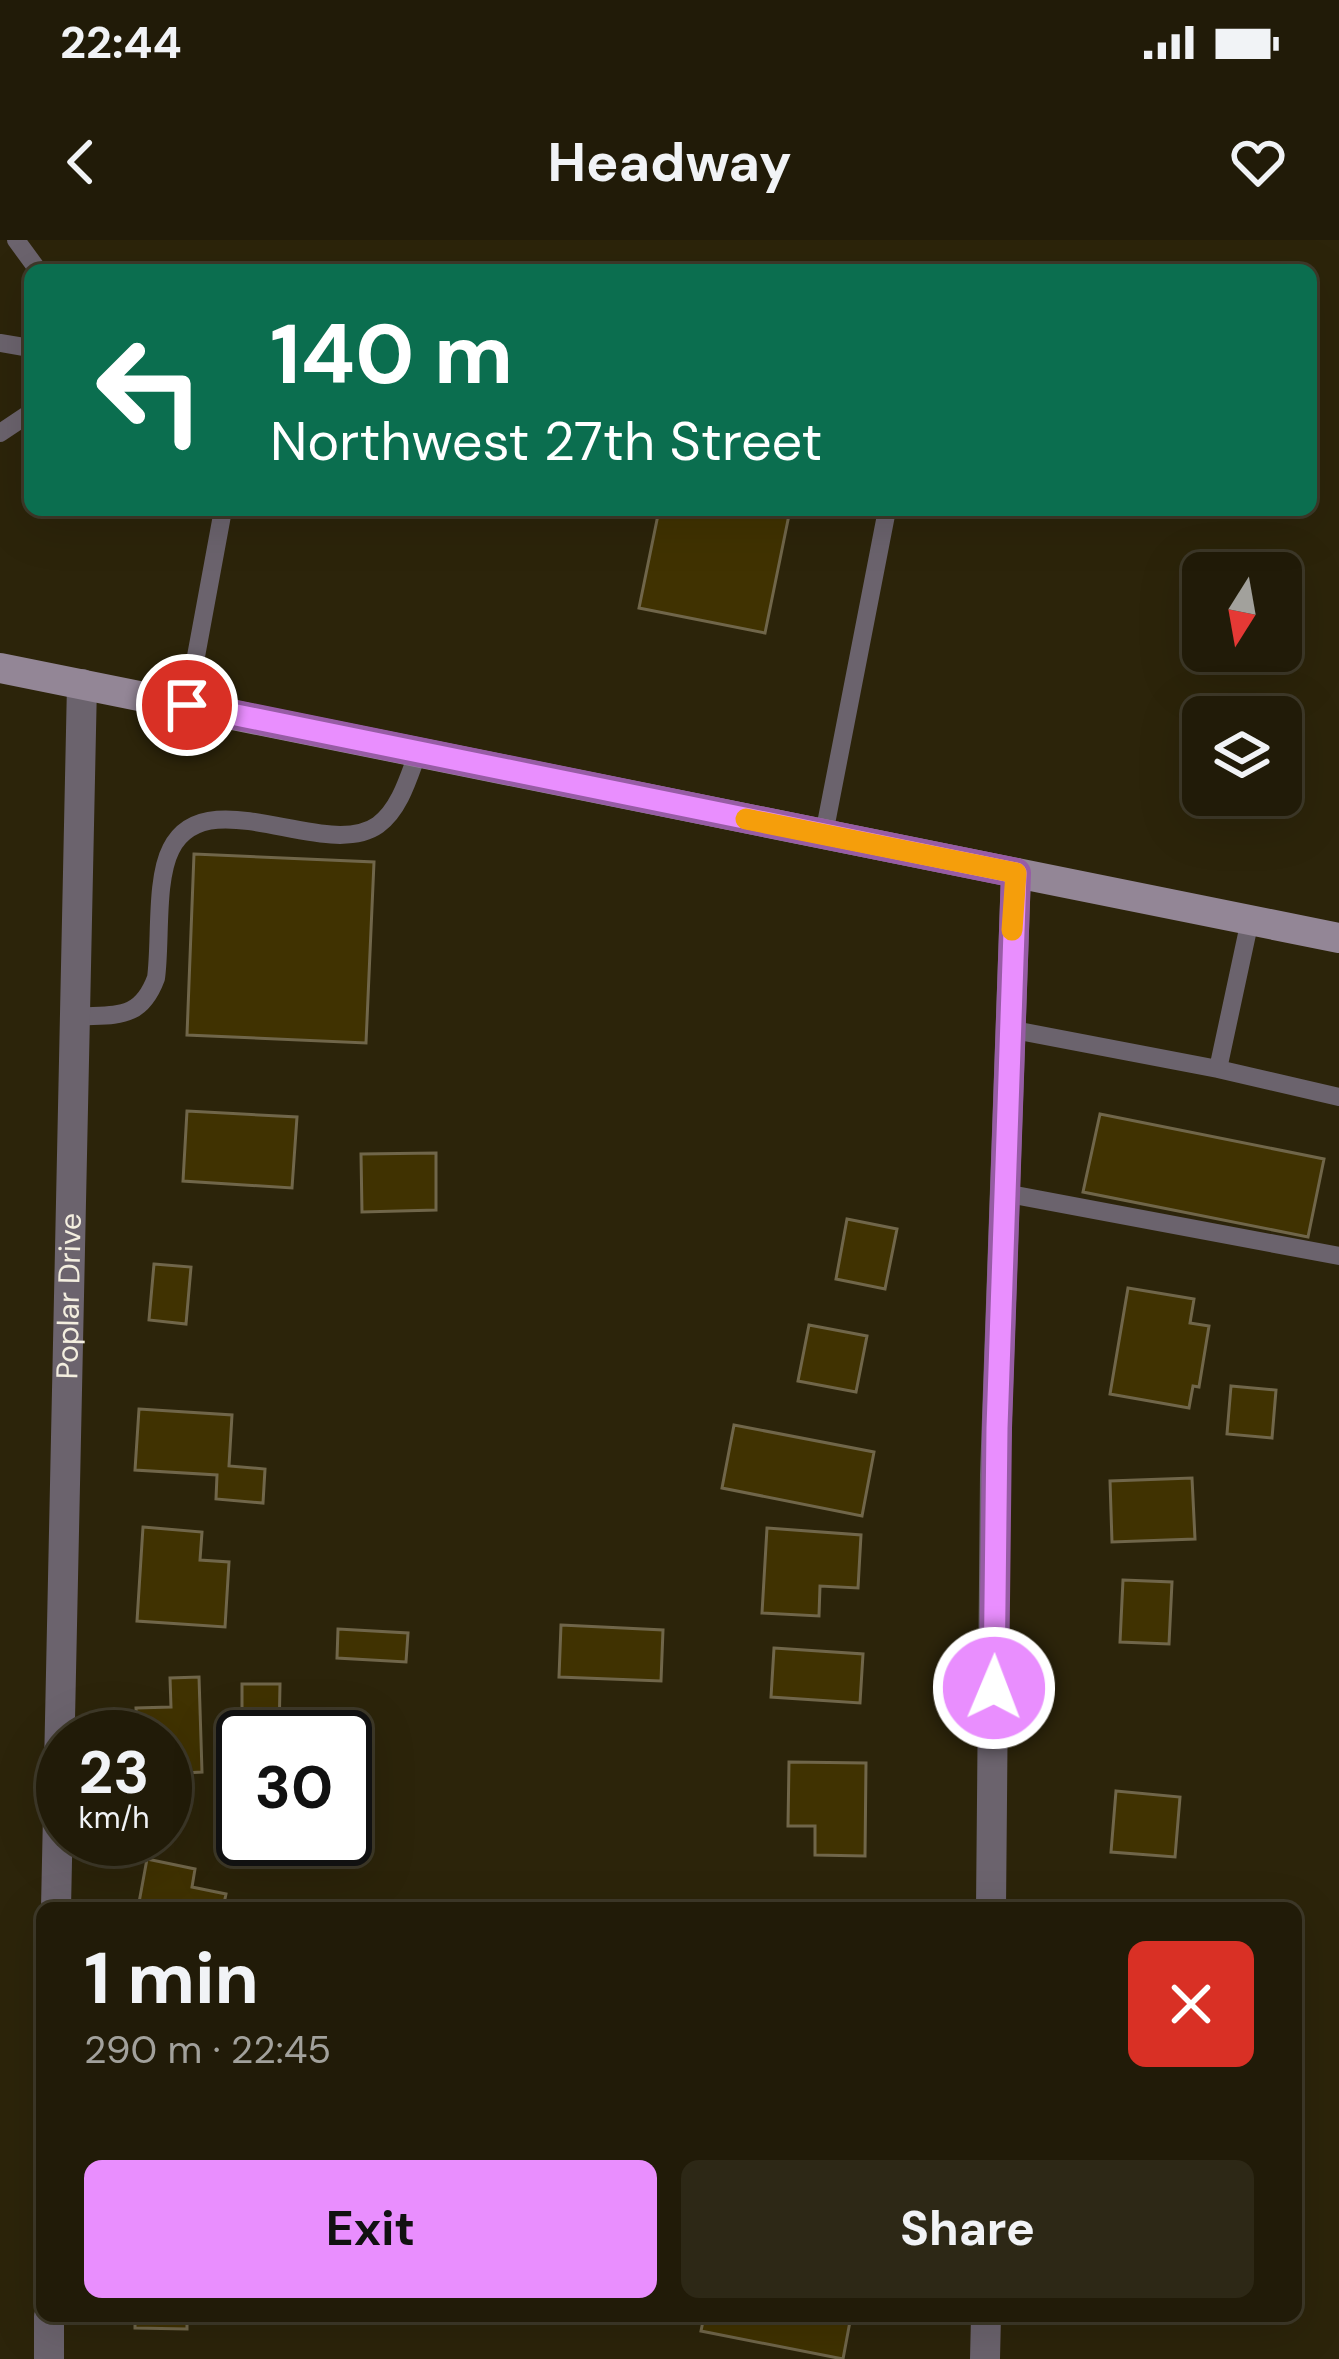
<!DOCTYPE html>
<meta charset="utf-8">
<style>
:root{--surface:#211b08;--page:#2d2816;--text:#f1f3f6;--muted:#a2a19c;--line:#3e3929;--accent:#e98efe}
body{margin:0;font-family:"DM Sans",sans-serif;background:var(--page);color:var(--text);height:100vh;display:flex;flex-direction:column;font-size:45px;white-space:nowrap}
*{box-sizing:border-box;margin:0}
p{font-size:39px;color:var(--muted)}
.icon{flex:none;width:66px;height:66px;fill:none;stroke:currentColor;stroke-width:2;stroke-linecap:round;stroke-linejoin:round}
.map{position:relative;flex:1;overflow:hidden}
.sheet{position:absolute;left:36px;top:1662px;width:1266px;height:420px;display:flex;flex-direction:column;background:var(--surface);border-radius:18px;box-shadow:0 12px 48px #0002,0 0 0 3px var(--line)}
.sheet>*{flex:none}
.hud{position:absolute;left:24px;top:24px;width:1293px;height:252px;border-radius:18px;box-shadow:0 12px 48px #0002,0 0 0 3px var(--line);background:#0b6e4f;color:#fff;overflow:hidden}
.needle{width:78px;rotate:191deg}
.controls{position:absolute;left:1182px;top:312px;display:grid;gap:24px}
.controls a{display:grid;place-items:center;width:120px;height:120px;border-radius:18px;background:var(--surface);box-shadow:0 12px 48px #0002,0 0 0 3px var(--line);font-size:60px}
.speed{position:absolute;left:36px;top:1470px;display:flex;gap:24px;font-size:60px;font-weight:700;text-align:center}
.speed>*{display:grid;place-content:center;width:156px;height:156px;border-radius:50%;background:var(--surface);box-shadow:0 12px 48px #0002,0 0 0 3px var(--line);line-height:1}
.speed small{font-size:30px;font-weight:400}
.speed .limit{border:6px solid #111;border-radius:18px;background:#fff;color:#111}
.pin{position:absolute;display:grid;place-items:center;width:102px;height:102px;color:#fff;margin:-51px;border:6px solid #fff;border-radius:50%;box-shadow:0 3px 12px #0007}
.me{position:absolute;width:132px;margin:-66px;rotate:1deg;stroke-linejoin:round;filter:drop-shadow(0 0 9px #0008)}
.turn{display:flex;align-items:center;gap:42px;height:252px;padding:0 48px;font-size:54px}
.turn .icon{width:156px;height:156px;stroke-width:2.5}
.turn b{display:block;font-size:84px;line-height:102px}
.round{display:grid;place-items:center;flex:none;width:126px;height:126px;border-radius:18px;background:var(--page)}
.summary{display:flex;align-items:center;justify-content:space-between;height:204px;padding:0 48px}
h1{font-size:72px;font-weight:700;line-height:90px}
.primary-button{display:flex;gap:24px;margin-top:auto;padding:24px 48px}
.primary-button a{flex:1;height:138px;border-radius:18px;background:var(--accent);color:#111;font-size:48px;font-weight:700;line-height:138px;text-align:center}
.primary-button a+a{background:var(--page);color:var(--text)}
.status{display:flex;justify-content:space-between;align-items:center;height:84px;padding:0 60px;background:var(--surface);direction:ltr}
.status svg{height:33px;fill:currentColor}
header{display:flex;justify-content:space-between;align-items:center;height:156px;padding:0 48px;background:var(--surface);font-size:54px;font-weight:700}
.map>svg:first-child{display:block}
.building{fill:#403201;stroke:#70664a;stroke-width:3}
.lines{fill:none;stroke-linecap:round;stroke-linejoin:round}
.lane{stroke:#6b636d;stroke-width:18}
.street{stroke:#6b636d;stroke-width:30}
.secondary{stroke:#938696;stroke-width:30}
.route-casing{stroke:#975ca5;stroke-width:30}
.route{stroke:#e98efe;stroke-width:21}
.slow{stroke:#f59e0b;stroke-width:21}
.labels{text-anchor:middle;stroke-width:12;stroke-linejoin:round;paint-order:stroke}
.street-label{font-size:30px;fill:#f3eedf;stroke:#110e04}
</style>
<div class="status"><b>22:44</b><svg viewBox="0 0 49 12"><path d="M0 12V9h3v3zM5 12V6h3v6zM10 12V3h3v9zM15 12V0h3v12zM26 1h20v11H26zM47 4h2v5h-2z"/></svg></div>
<header><svg class="icon" aria-label="back" viewBox="0 0 24 24"><path d="M15 5l-7 7 7 7"/></svg>Headway<svg class="icon" aria-label="heart" viewBox="0 0 24 24"><path d="M12 20l-8-8c-3-5 5-10 8-4 3-6 11-1 8 4z"/></svg></header>
<div class="map">
<svg width="1339" height="2119" viewBox="0 0 1339 2119">
<rect width="100%" height="100%" fill="#2c240a"/>
<path class="building" d="M 659,270 L 790,270 L 765,393 L 639,368 Z
M 194,614 L 374,622 L 366,803 L 187,795 Z
M 187,871 L 297,877 L 292,948 L 183,941 Z
M 1100,874 L 1324,919 L 1308,997 L 1083,952 Z
M 436,913 L 436,970 L 362,972 L 361,914 Z
M 847,979 L 897,989 L 885,1049 L 836,1039 Z
M 154,1024 L 191,1027 L 186,1084 L 149,1080 Z
M 1128,1048 L 1194,1059 L 1190,1083 L 1209,1086 L 1199,1147 L 1193,1146 L 1189,1168 L 1110,1154 Z
M 809,1085 L 867,1096 L 856,1152 L 798,1141 Z
M 1231,1146 L 1276,1150 L 1272,1198 L 1227,1194 Z
M 139,1169 L 232,1175 L 229,1226 L 265,1229 L 263,1263 L 216,1259 L 217,1235 L 135,1230 Z
M 734,1185 L 874,1212 L 862,1276 L 722,1248 Z
M 1192,1238 L 1195,1299 L 1112,1302 L 1110,1241 Z
M 143,1287 L 202,1292 L 200,1320 L 229,1322 L 225,1387 L 137,1381 Z
M 767,1288 L 861,1295 L 858,1348 L 820,1346 L 819,1376 L 762,1373 Z
M 1123,1340 L 1172,1342 L 1169,1404 L 1120,1402 Z
M 561,1385 L 663,1390 L 661,1441 L 559,1437 Z
M 338,1389 L 408,1393 L 406,1422 L 337,1418 Z
M 774,1408 L 863,1414 L 860,1463 L 771,1457 Z
M 199,1437 L 202,1532 L 165,1534 L 165,1497 L 137,1497 L 136,1468 L 171,1467 L 170,1438 Z
M 242,1444 L 280,1444 L 279,1497 L 243,1497 L 242,1503 Z
M 789,1522 L 866,1523 L 865,1616 L 815,1615 L 815,1586 L 788,1586 Z
M 1116,1551 L 1180,1557 L 1175,1617 L 1111,1612 Z
M 147,1619 L 195,1629 L 192,1647 L 226,1654 L 223,1668 L 138,1668 Z
M 135,2076 L 187,2076 L 187,2089 L 135,2088 Z
M 704,2076 L 851,2076 L 843,2119 L 701,2091 Z"/>
<g class="lines">
<path class="lane" d="M 16,0 L 38,30
M 0,103 L 30,108
M 0,193 L 30,173
M 187,465 L 223,270
M 824,594 L 887,270
M 75,777 C 116,774 140,781 156,738 C 161,702 155,640 171,609 C 206,538 326,622 378,585 C 400,569 409,536 418,512
M 1009,789 L 1218,829 L 1250,680
M 1218,829 L 1339,857
M 1004,953 L 1339,1016"/>
<g class="street">
<path id="s1" d="M 56,1668 L 82,444"/>
<path d="M 991,1668 L 995,1235 L 1016,633"/>
<path d="M 49,2119 L 49,2076"/>
<path d="M 985,2119 L 986,2076"/>
</g>
<path class="secondary" d="M 0,428 L 1339,698"/>
</g>
<g class="lines">
<defs>
<path id="route" d="M 187,465 L 1016,633 L 997,1188 L 994,1448"/>
</defs>
<use href="#route" class="route-casing"/>
<use href="#route" class="route"/>
<path class="slow" d="M 746,579 L 1016,633 L 1012,690"/>
</g>
<g class="labels">
<g class="street-label">
<text dy="10" stroke="none"><textPath href="#s1" startOffset="612">Poplar Drive</textPath></text>
</g>
</g>
</svg>
<div class="controls">
<a><svg class="needle" viewBox="-14 -14 28 28"><path d="M0-13l5 13h-10z" fill="#e53935"/><path d="M0 13l5-13h-10z" fill="#a2a19c"/></svg></a>
<a><svg class="icon" aria-label="layers" viewBox="0 0 24 24"><path d="M12 4l9 5-9 5-9-5zM3 14l9 5 9-5"/></svg></a>
</div>
<div class="speed"><div>23<small>km/h</small></div><div class="limit">30</div></div>
<div class="pin" style="left:187px;top:465px;background:#d93025"><svg class="icon" aria-label="arrive" viewBox="0 0 24 24"><path d="M6 21V4h12l-3 4 3 4H6"/></svg></div>
<svg class="me" style="left:994px;top:1448px" viewBox="-20 -20 40 40"><circle r="17" fill="#e98efe" stroke="#fff" stroke-width="3"/><path d="M0-11L8 9 0 5-8 9z" fill="#fff"/></svg>
<div class="hud">
<div class="turn"><svg class="icon" aria-label="left" viewBox="0 0 24 24"><path d="M17 20v-9H6M10 6l-5 5 5 5"/></svg><div><b>140 m</b>Northwest 27th Street</div></div>
</div>
<section class="sheet">
<div class="summary"><div><h1>1 min</h1><p>290 m · 22:45</p></div><a class="round" style="background:#d93025;color:#fff"><svg class="icon" aria-label="close" viewBox="0 0 24 24"><path d="M6 6l12 12M18 6L6 18"/></svg></a></div>
<div class="primary-button"><a>Exit</a><a>Share</a></div>
</section>
</div>
